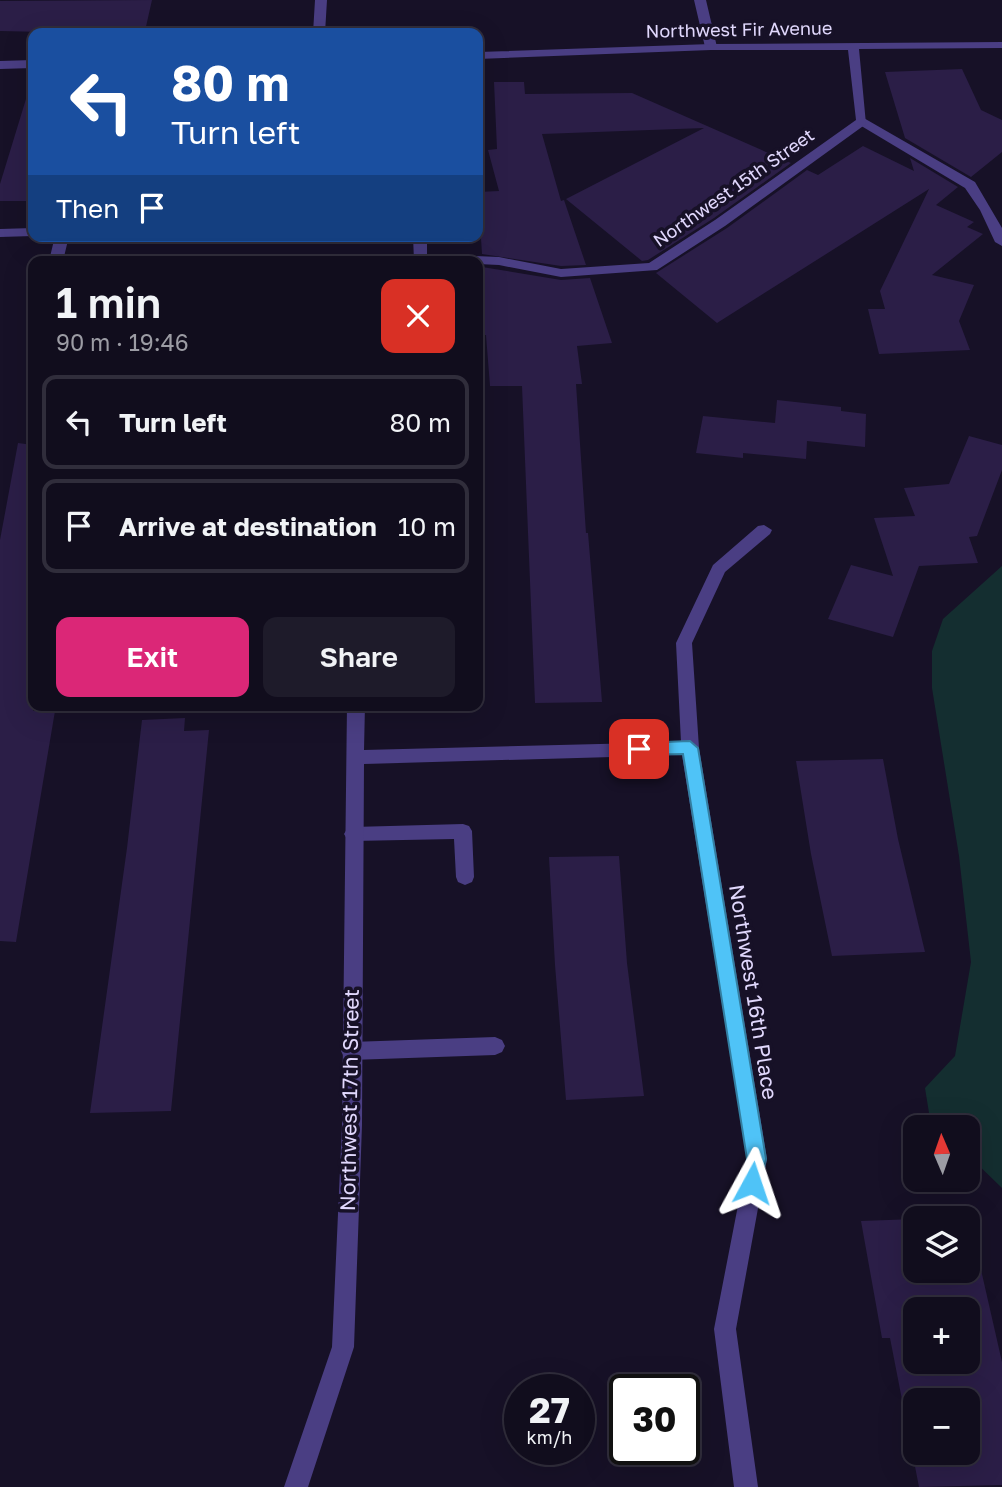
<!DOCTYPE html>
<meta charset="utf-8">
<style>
:root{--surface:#110d1d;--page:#1e1b2a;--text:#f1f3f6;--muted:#9c9ca4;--line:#302d3b;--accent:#db2777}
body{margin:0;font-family:"Golos Text",sans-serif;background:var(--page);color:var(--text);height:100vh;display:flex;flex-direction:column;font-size:26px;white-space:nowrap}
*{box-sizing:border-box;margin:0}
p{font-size:23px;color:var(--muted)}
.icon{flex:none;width:38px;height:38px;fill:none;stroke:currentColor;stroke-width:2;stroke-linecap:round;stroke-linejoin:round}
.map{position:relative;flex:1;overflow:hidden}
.details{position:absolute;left:28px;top:256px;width:455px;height:455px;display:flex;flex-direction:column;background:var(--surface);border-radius:14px;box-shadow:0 7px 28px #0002,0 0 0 2px var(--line)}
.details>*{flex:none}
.top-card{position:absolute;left:28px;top:28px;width:455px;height:214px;border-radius:14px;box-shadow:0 7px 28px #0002,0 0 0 2px var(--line);background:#1a4fa0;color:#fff;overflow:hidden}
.needle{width:46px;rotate:358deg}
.controls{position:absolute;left:903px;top:1115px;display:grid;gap:14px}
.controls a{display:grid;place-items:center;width:77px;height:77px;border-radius:14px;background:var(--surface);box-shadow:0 7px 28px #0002,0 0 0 2px var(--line);font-size:35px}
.speed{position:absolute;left:504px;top:1374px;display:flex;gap:14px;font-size:35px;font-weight:700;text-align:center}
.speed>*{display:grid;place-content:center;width:91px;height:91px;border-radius:50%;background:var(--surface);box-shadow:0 7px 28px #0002,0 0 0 2px var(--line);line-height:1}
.speed small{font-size:18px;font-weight:400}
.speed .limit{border:4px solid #111;border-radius:10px;background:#fff;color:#111}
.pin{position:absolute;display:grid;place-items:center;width:60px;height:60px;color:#fff;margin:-30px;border-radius:14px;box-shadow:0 4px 10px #0006}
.me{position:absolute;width:77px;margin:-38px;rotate:5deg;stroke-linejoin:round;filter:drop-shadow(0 0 5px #0008)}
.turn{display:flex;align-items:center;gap:24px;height:147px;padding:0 28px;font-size:32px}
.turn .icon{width:91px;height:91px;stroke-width:2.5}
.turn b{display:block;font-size:49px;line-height:60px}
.then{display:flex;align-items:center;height:66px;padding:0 28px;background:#0003;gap:14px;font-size:26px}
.round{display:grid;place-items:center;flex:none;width:74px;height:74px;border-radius:14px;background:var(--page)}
.head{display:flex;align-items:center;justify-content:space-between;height:119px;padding:0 28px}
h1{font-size:42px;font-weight:600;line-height:52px}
.action{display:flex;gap:14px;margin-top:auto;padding:14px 28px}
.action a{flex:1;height:80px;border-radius:14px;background:var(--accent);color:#fff;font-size:28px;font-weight:600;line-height:80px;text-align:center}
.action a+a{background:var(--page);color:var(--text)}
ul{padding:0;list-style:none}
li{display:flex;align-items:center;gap:21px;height:94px;margin:0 14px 10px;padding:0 14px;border:4px solid var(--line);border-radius:14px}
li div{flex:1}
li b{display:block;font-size:26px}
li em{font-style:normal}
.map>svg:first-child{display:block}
.green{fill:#142e30}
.building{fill:#2b1e47;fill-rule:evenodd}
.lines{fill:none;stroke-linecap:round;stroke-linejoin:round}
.service{fill:#4a3e83;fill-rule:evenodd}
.minor{fill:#4a3e83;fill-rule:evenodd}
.route{fill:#4fc3f7;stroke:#337fa1;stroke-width:2}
.labels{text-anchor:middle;stroke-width:7;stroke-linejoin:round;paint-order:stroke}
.far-street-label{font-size:18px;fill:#e1d8fd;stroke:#171127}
.street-label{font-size:21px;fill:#e1d8fd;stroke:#171127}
</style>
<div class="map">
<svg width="1002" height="1487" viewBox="0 0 1002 1487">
<rect width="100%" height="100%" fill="#171127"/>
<path class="green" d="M 1002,566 L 1002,1188 L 968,1155 L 968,1127 L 939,1127 L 930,1119 L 925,1088 L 955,1056 L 971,962 L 959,856 L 932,688 L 932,651 L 943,619 Z"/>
<path class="building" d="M 152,0 L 145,31 L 89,33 L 0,31 L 0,1 Z
M 962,69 L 981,110 L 1002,120 L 1002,152 L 971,177 L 905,138 L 885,72 Z
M 494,82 L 524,82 L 525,94 L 632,93 L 791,163 L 714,218 L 648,260 L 642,261 L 566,199 L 704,128 L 542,134 L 561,201 L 564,200 L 586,265 L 561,266 L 482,254 L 478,192 L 499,191 L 488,150 L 497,149 Z
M 26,99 L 33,101 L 33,201 L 0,201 L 0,184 Z
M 863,146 L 914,171 L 910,158 L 958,187 L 936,205 L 974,222 L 967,227 L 983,234 L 932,275 L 974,285 L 959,321 L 970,350 L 879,354 L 868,309 L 885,309 L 880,291 L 929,189 L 717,323 L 656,273 L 727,228 L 807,170 L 818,175 Z
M 482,267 L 561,280 L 590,278 L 612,343 L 577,346 L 582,384 L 576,384 L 586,533 L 588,533 L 602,702 L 535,703 L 522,386 L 490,386 L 486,335 L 481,335 Z
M 777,400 L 841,407 L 841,411 L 866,414 L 865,447 L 807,441 L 806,459 L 743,453 L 743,458 L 696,453 L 703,416 L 775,423 Z
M 969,436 L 1002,445 L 1002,470 L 977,536 L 969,537 L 978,563 L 919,566 L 893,637 L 828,619 L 851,565 L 893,576 L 874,518 L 915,516 L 904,488 L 949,484 Z
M 18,443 L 33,445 L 33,711 L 55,711 L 16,942 L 0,941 L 0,540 Z
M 185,718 L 184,731 L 209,730 L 171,1111 L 90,1113 L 127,848 L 142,720 Z
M 883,759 L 898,839 L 925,952 L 832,956 L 811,854 L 796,761 Z
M 619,856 L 627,963 L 644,1096 L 566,1100 L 555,965 L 549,857 Z
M 969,1217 L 1002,1362 L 1002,1485 L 919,1487 L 890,1338 L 882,1338 L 861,1221 L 915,1219 L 915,1270 L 968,1270 L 968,1218 L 942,1218 ZM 915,1309 L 968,1309 L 968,1362 L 915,1362 ZM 915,1400 L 968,1400 L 968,1452 L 915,1452 Z"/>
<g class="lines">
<path class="service" d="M 694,0 L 706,0 L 717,47 L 715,49 L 705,47 Z
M 862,117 L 975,182 L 1002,228 L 1002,246 L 995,242 L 980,210 L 965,188 L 858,124 L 858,118 Z
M 463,824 L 469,826 L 472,831 L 474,877 L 472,882 L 465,885 L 458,882 L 456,877 L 454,839 L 353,841 L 347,839 L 344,834 L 347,829 L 353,827 Z
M 495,1037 L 502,1040 L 505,1046 L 502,1052 L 495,1055 L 351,1060 L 344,1057 L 341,1051 L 344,1045 L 351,1042 Z"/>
<path class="minor" d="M 315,0 L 327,0 L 325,33 L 313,33 Z
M 1002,42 L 1002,48 L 859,49 L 866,124 L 725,226 L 657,270 L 561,277 L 499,265 L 478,264 L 478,261 L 414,261 L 413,236 L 427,236 L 427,254 L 499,257 L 561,269 L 649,263 L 715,220 L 856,120 L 848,50 L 711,50 L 478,59 L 478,52 L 711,44 Z
M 33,60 L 33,68 L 0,69 L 0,61 Z
M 33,228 L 33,236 L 0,237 L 0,229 Z
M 55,236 L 69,236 L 63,261 L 49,261 Z
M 764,525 L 772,530 L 770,534 L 725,572 L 692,643 L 699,748 L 767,1159 L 736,1329 L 758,1487 L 734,1487 L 714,1329 L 747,1159 L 682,755 L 364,764 L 362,1125 L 354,1347 L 308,1487 L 284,1487 L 332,1347 L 342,1125 L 347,705 L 365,705 L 364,750 L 681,742 L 676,643 L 713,565 L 758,526 Z"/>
</g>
<path class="route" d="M 690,741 L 698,748 L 766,1159 L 759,1190 L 752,1192 L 745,1190 L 742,1183 L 747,1159 L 683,754 L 639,755 L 631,749 L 639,743 Z"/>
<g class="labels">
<g class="far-street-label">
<text transform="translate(739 30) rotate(-1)" y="6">Northwest Fir Avenue</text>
<text transform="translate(734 188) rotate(-35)" y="6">Northwest 15th Street</text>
</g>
<g class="street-label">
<text transform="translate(753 992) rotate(81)" y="7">Northwest 16th Place</text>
<text transform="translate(350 1100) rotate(-89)" y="7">Northwest 17th Street</text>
</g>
</g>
</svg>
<div class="controls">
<a><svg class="needle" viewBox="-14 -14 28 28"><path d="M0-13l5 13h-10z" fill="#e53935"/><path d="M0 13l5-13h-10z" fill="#9c9ca4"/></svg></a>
<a><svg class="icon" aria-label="layers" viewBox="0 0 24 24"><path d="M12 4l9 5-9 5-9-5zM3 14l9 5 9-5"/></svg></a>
<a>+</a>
<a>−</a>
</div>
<div class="speed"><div>27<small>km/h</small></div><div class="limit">30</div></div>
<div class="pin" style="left:639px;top:749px;background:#d93025"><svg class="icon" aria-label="arrive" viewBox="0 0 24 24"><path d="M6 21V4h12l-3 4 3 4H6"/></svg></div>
<svg class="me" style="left:752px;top:1183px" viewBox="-20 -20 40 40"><path d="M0-17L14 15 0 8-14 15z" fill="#4fc3f7" stroke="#fff" stroke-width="4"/></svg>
<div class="top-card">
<div class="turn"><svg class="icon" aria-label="left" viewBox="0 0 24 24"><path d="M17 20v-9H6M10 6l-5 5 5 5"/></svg><div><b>80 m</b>Turn left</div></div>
<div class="then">Then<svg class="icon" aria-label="arrive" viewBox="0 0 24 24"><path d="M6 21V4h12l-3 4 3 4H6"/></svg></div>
</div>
<section class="details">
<div class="head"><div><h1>1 min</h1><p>90 m · 19:46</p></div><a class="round" style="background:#d93025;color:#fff"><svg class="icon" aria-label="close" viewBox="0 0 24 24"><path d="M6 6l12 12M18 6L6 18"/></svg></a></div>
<ul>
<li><svg class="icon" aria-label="left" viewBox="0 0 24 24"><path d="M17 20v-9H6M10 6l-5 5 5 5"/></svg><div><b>Turn left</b></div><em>80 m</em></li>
<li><svg class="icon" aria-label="arrive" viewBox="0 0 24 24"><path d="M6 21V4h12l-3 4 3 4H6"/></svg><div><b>Arrive at destination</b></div><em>10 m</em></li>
</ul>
<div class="action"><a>Exit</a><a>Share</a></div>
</section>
</div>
